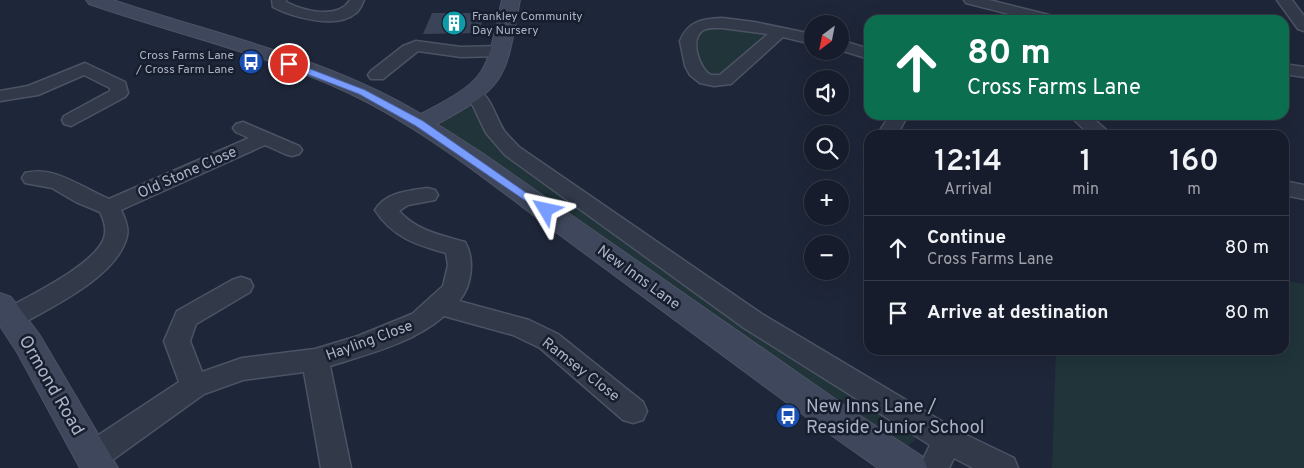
<!DOCTYPE html>
<meta charset="utf-8">
<style>
:root{--surface:#161c2b;--page:#232937;--text:#f1f3f6;--muted:#9ea1a9;--line:#353a47}
body{margin:0;font-family:Overpass,sans-serif;background:var(--page);color:var(--text);height:100vh;display:flex;flex-direction:column;font-size:19px;white-space:nowrap}
*{box-sizing:border-box;margin:0}
p{font-size:16px;color:var(--muted)}
.icon{flex:none;width:28px;height:28px;fill:none;stroke:currentColor;stroke-width:2;stroke-linecap:round;stroke-linejoin:round}
.map{position:relative;flex:1;overflow:hidden}
.sheet{position:absolute;left:864px;top:130px;width:425px;height:225px;display:flex;flex-direction:column;background:var(--surface);border-radius:15px;box-shadow:0 5px 20px #0002,0 0 0 1px var(--line)}
.sheet>*{flex:none}
.top-card{position:absolute;left:864px;top:15px;width:425px;height:105px;border-radius:15px;box-shadow:0 5px 20px #0002,0 0 0 1px var(--line);background:#0b6e4f;color:#fff;overflow:hidden}
.needle{width:32px;rotate:212deg}
.controls{position:absolute;left:804px;top:15px;display:grid;gap:10px}
.controls a{display:grid;place-items:center;width:45px;height:45px;border-radius:50%;background:var(--surface);box-shadow:0 5px 20px #0002,0 0 0 1px var(--line);font-size:25px}
.pin{position:absolute;display:grid;place-items:center;width:42px;height:42px;color:#fff;margin:-21px;border:2px solid #fff;border-radius:50%;box-shadow:0 1px 5px #0007}
.me{position:absolute;width:55px;margin:-28px;rotate:306deg;stroke-linejoin:round;filter:drop-shadow(0 0 4px #0008)}
.turn{display:flex;align-items:center;gap:18px;height:105px;padding:0 20px;font-size:22px}
.turn .icon{width:65px;height:65px;stroke-width:2.5}
.turn b{display:block;font-size:35px;line-height:42px}
.eta{display:flex;justify-content:space-evenly;align-items:center;height:85px;text-align:center}
.eta b{font-size:30px;font-weight:600;line-height:35px}
ul{padding:0;list-style:none}
li{display:flex;align-items:center;gap:15px;height:65px;padding:0 20px;border-top:1px solid var(--line)}
li div{flex:1}
li b{display:block;font-size:19px}
li em{font-style:normal}
.map>svg:first-child{display:block}
.green{fill:#20343a}
.building{fill:#394459}
.lines{fill:none;stroke-linecap:round;stroke-linejoin:round}
.street-casing{stroke:#4c5364;stroke-width:3}
.secondary-casing{stroke:#4c5364;stroke-width:2}
.street{fill:#323949;fill-rule:evenodd}
.secondary{fill:#3f475c;fill-rule:evenodd}
.route{fill:#789cff;stroke:#4e65a6}
.labels{text-anchor:middle;stroke-width:5;stroke-linejoin:round;paint-order:stroke}
.far-poi-label{font-size:12px;fill:#acb3c6;stroke:#171e2d;text-anchor:start}
.street-label{font-size:15px;fill:#acb3c6;stroke:#171e2d}
.near-street-label{font-size:18px;fill:#acb3c6;stroke:#171e2d}
.near-poi-label{font-size:18px;fill:#acb3c6;stroke:#171e2d;text-anchor:start}
</style>
<div class="map">
<svg width="1304" height="468" viewBox="0 0 1304 468">
<rect width="100%" height="100%" fill="#1e2639"/>
<path class="green" d="M 706,26 L 766,33 L 767,37 L 725,76 L 706,76 L 697,64 L 693,34 Z
M 465,106 L 470,106 L 497,146 L 526,171 L 747,327 L 916,430 L 915,440 L 908,446 L 894,445 L 443,130 L 440,122 L 445,116 Z
M 1284,280 L 1304,284 L 1304,468 L 1052,468 L 1056,350 L 1284,350 Z"/>
<path class="building" d="M 432,13 L 485,13 L 478,33 L 423,34 Z"/>
<g class="lines">
<defs>
<path id="street" d="M 272,0 L 286,0 L 286,2 C 304,11 338,20 350,0 L 364,0 C 362,4 360,10 356,13 C 337,30 292,17 273,7 Z
M 964,0 L 989,0 L 1057,17 L 1060,20 L 1033,20 L 966,3 Z
M 1277,0 L 1292,0 L 1304,16 L 1304,31 L 1298,29 Z
M 722,18 L 754,22 L 812,34 L 812,44 L 783,37 L 731,84 L 714,86 L 700,83 L 690,75 L 685,66 L 680,41 C 688,21 702,19 722,18 ZM 722,28 L 768,34 L 720,75 L 711,75 C 699,69 690,40 702,31 C 707,27 715,28 722,28 Z
M 840,40 L 869,49 L 869,59 L 840,50 Z
M 416,41 L 461,47 L 500,46 L 506,48 L 508,51 L 506,54 L 500,56 L 461,57 L 418,51 L 383,79 L 371,79 L 368,75 L 371,71 L 403,46 Z
M 85,63 L 125,82 L 128,93 L 125,97 L 71,126 L 64,124 L 62,120 L 64,116 L 110,91 L 110,88 L 84,75 L 38,95 L 0,101 L 0,91 L 28,86 Z
M 1284,64 L 1304,67 L 1304,77 L 1284,74 Z
M 473,88 C 491,92 495,118 505,132 C 509,137 515,142 519,147 L 762,314 L 958,431 L 1014,458 L 1018,468 L 973,468 L 954,458 L 949,468 L 919,468 L 930,445 L 744,328 L 505,155 L 486,133 L 473,106 L 464,93 L 467,89 Z
M 890,115 L 908,115 L 897,135 L 877,135 Z
M 1069,115 L 1089,115 L 1112,135 L 1090,135 Z
M 243,122 L 299,146 L 302,150 L 299,154 L 292,156 L 285,154 L 265,145 L 121,210 C 125,218 129,227 127,236 C 118,276 53,306 20,325 L 11,328 L 2,325 L 0,315 L 2,311 C 27,297 95,265 104,238 C 107,229 104,220 100,212 L 76,202 L 52,188 L 25,183 L 22,178 L 25,173 C 54,165 82,188 109,199 L 249,138 L 236,132 L 233,128 L 236,124 Z
M 1284,181 L 1304,185 L 1304,199 L 1284,195 Z
M 427,188 L 435,190 L 438,195 L 435,200 L 408,205 L 399,211 C 417,231 441,235 465,242 C 475,259 472,286 459,301 L 529,320 L 558,334 L 643,402 L 647,411 L 643,420 L 633,423 L 623,420 L 540,348 L 513,335 L 444,316 C 413,343 368,354 330,366 L 351,468 L 321,468 L 304,372 L 243,380 L 204,394 L 104,466 L 97,468 L 82,466 L 78,456 L 82,446 L 179,382 L 164,341 L 177,311 L 232,280 L 241,277 L 250,280 L 253,286 L 250,292 L 196,324 L 190,341 L 202,372 L 242,358 L 315,349 L 358,336 L 412,314 L 443,286 L 448,265 L 446,253 C 417,245 392,237 375,210 C 386,192 408,191 427,188 Z"/>
<path id="secondary" d="M 86,0 L 113,0 C 216,35 326,57 421,114 C 491,78 485,74 502,0 L 520,0 C 505,78 509,85 437,124 L 482,153 L 848,408 L 922,456 L 927,468 L 878,468 L 824,430 C 736,365 648,300 560,235 C 498,189 437,139 369,103 C 281,57 181,36 89,4 Z
M 0,293 L 11,297 L 39,334 L 118,468 L 80,468 L 17,352 L 0,326 Z"/>
</defs>
<use href="#street" class="street-casing"/>
<use href="#secondary" class="secondary-casing"/>
<use href="#street" class="street"/>
<use href="#secondary" class="secondary"/>
</g>
<path class="route" d="M 286,62 L 292,62 L 365,90 L 423,121 L 551,210 L 550,212 L 542,212 L 416,126 L 359,94 L 286,66 Z"/>
<defs>
<symbol id="building-disc" viewBox="-11 -11 22 22"><circle r="9.5" fill="#0f9aa8" stroke="#171e2d"/><path d="M-4-6H4V6H1V3H-1V6H-4ZM-2.5-4.3h1.7v1.8h-1.7ZM.8-4.3h1.7v1.8H.8ZM-2.5-1h1.7V.8h-1.7ZM.8-1h1.7V.8H.8Z" fill="#fff"/></symbol>
<symbol id="bus-disc" viewBox="-11 -11 22 22"><circle r="9.5" fill="#1a4fb4" stroke="#171e2d"/><path d="M-5-6H5V4H4V6H2V4H-2V6H-4V4H-5ZM-3.5-4V0h7V-4ZM-3.5 1.2v1.5H-2V1.2ZM2 1.2v1.5H3.5V1.2Z" fill="#fff"/></symbol>
</defs>
<g fill-rule="evenodd">
<use href="#building-disc" x="440" y="9" width="28" height="28"/>
<use href="#bus-disc" x="237" y="48" width="28" height="28"/>
<use href="#bus-disc" x="774" y="402" width="28" height="28"/>
</g>
<g class="labels">
<g class="far-poi-label">
<text x="472" y="20">Frankley Community<tspan x="472" dy="14">Day Nursery</tspan></text>
<text x="234" y="59" text-anchor="end">Cross Farms Lane<tspan x="234" dy="14">/ Cross Farm Lane</tspan></text>
</g>
<g class="street-label">
<text transform="translate(187 172) rotate(-24)" y="5">Old Stone Close</text>
<text transform="translate(639 277) rotate(36)" y="5">New Inns Lane</text>
<text transform="translate(369 340) rotate(-20)" y="5">Hayling Close</text>
<text transform="translate(581 369) rotate(38)" y="5">Ramsey Close</text>
</g>
<g class="near-street-label">
<text transform="translate(52 385) rotate(60)" y="6">Ormond Road</text>
</g>
<g class="near-poi-label">
<text x="806" y="412">New Inns Lane /<tspan x="806" dy="21">Reaside Junior School</tspan></text>
</g>
</g>
</svg>
<div class="controls">
<a><svg class="needle" viewBox="-14 -14 28 28"><path d="M0-13l5 13h-10z" fill="#e53935"/><path d="M0 13l5-13h-10z" fill="#9ea1a9"/></svg></a>
<a><svg class="icon" aria-label="sound" viewBox="0 0 24 24"><path d="M4 9h4l5-4v14l-5-4H4zM17 9q2 3 0 6"/></svg></a>
<a><svg class="icon" aria-label="search" viewBox="0 0 24 24"><circle cx="10" cy="10" r="6"/><path d="M15 15l6 6"/></svg></a>
<a>+</a>
<a>−</a>
</div>
<div class="pin" style="left:289px;top:64px;background:#d93025"><svg class="icon" aria-label="arrive" viewBox="0 0 24 24"><path d="M6 21V4h12l-3 4 3 4H6"/></svg></div>
<svg class="me" style="left:546px;top:210px" viewBox="-20 -20 40 40"><path d="M0-17L14 15 0 8-14 15z" fill="#789cff" stroke="#fff" stroke-width="4"/></svg>
<div class="top-card">
<div class="turn"><svg class="icon" aria-label="ahead" viewBox="0 0 24 24"><path d="M12 20V5M6 11l6-6 6 6"/></svg><div><b>80 m</b>Cross Farms Lane</div></div>
</div>
<section class="sheet">
<div class="eta">
<div><b>12:14</b><p>Arrival</p></div>
<div><b>1</b><p>min</p></div>
<div><b>160</b><p>m</p></div>
</div>
<ul>
<li><svg class="icon" aria-label="ahead" viewBox="0 0 24 24"><path d="M12 20V5M6 11l6-6 6 6"/></svg><div><b>Continue</b><p>Cross Farms Lane</p></div><em>80 m</em></li>
<li><svg class="icon" aria-label="arrive" viewBox="0 0 24 24"><path d="M6 21V4h12l-3 4 3 4H6"/></svg><div><b>Arrive at destination</b></div><em>80 m</em></li>
</ul>
</section>
</div>
